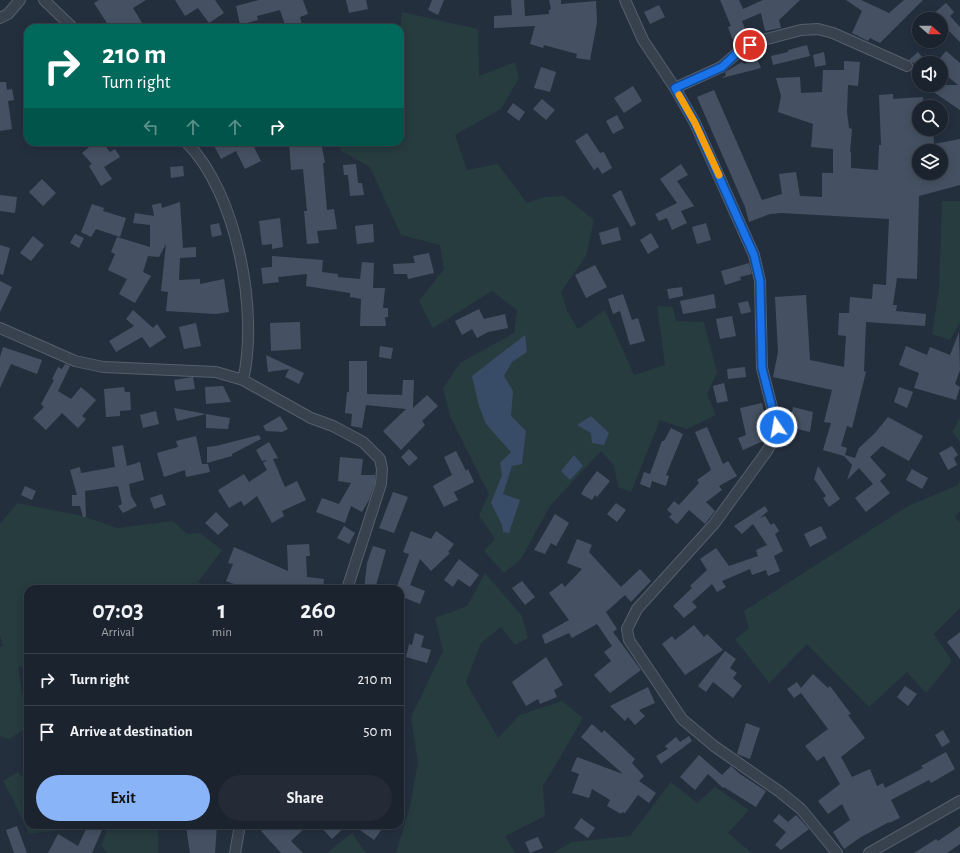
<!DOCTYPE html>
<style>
:root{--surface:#1b232e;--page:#242b36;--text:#f1f3f6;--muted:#a0a4aa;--line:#39404a;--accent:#8ab4f8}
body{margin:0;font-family:"Alegreya Sans",sans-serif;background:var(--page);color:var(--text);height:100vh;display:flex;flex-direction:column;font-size:15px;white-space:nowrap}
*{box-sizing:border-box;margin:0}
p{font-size:13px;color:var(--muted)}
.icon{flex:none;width:22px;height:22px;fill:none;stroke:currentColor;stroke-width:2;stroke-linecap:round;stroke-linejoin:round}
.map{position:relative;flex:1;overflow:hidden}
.sheet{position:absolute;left:24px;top:585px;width:380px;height:244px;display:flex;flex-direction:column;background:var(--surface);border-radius:12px;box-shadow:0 2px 10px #0003,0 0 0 1px var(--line)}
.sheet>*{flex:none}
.top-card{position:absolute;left:24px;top:24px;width:380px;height:122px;border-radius:12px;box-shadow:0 2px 10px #0003,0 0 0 1px var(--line);background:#00695c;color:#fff;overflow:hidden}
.needle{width:26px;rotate:111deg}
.fabs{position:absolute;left:912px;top:12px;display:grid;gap:8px}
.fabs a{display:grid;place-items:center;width:36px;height:36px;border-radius:50%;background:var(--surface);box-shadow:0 2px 10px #0003,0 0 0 1px var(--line);font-size:20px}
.pin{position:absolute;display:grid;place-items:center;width:34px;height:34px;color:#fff;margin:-17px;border:2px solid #fff;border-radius:50%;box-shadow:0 1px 4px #0007}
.me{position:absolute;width:44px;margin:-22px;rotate:348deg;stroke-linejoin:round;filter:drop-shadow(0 0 3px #0008)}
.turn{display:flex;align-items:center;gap:14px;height:84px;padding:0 12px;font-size:18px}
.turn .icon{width:52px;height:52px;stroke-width:2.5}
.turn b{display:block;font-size:28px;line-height:34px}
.lanes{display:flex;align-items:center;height:38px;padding:0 12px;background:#0003;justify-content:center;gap:20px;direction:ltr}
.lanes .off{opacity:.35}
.eta{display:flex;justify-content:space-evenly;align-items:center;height:68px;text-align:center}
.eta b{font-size:24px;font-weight:700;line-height:28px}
.button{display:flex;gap:8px;margin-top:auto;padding:8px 12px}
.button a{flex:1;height:46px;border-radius:24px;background:var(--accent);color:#111;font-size:16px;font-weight:700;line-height:46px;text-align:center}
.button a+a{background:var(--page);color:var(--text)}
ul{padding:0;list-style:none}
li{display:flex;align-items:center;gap:12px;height:52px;padding:0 12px;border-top:1px solid var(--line)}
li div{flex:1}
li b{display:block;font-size:15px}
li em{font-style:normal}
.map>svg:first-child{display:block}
.green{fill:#263c3f}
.water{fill:#394c67}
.building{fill:#455162;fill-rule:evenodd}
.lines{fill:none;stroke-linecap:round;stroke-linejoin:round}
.street-casing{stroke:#565f6c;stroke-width:12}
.street{stroke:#38414e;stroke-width:10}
.route-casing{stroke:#114b97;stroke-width:10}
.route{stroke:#1a73e8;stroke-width:7}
.slow{stroke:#f59e0b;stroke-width:7}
</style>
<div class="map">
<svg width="960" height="853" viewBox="0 0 960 853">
<rect width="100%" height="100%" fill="#242f3e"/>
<path class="green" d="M 402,12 L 478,29 L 479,76 L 515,62 L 519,78 L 501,109 L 455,135 L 467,170 L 498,164 L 527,203 L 545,197 L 564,196 L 594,220 L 586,256 L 561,292 L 567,311 L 578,329 L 605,310 L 634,375 L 665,365 L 657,306 L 673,307 L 676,321 L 704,322 L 717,373 L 707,394 L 716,415 L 687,429 L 660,420 L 631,492 L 618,487 L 614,466 L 601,451 L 550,506 L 521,559 L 504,573 L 484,551 L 495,539 L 479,515 L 489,494 L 450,416 L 443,388 L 460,363 L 514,333 L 517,310 L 492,291 L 433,328 L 419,301 L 444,269 L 440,245 L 401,235 L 370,167 L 340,150 L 340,142 L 400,142 L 400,31 Z
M 942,201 L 960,201 L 960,322 L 950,340 L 932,334 L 939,289 Z
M 960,418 L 960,442 L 952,432 Z
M 960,480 L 960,511 L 955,517 L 960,523 L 960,608 L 934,634 L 952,661 L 926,693 L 907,672 L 869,707 L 807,644 L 769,683 L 735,639 L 749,628 L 744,611 L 908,506 L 958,485 Z
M 17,503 L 83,516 L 117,528 L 173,521 L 187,534 L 200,533 L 222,550 L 198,582 L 214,589 L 28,589 L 28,668 L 18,666 L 25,712 L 25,729 L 9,739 L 0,736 L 0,647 L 3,646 L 0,635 L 0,524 Z
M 485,573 L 522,616 L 528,638 L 515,645 L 501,627 L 481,643 L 466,682 L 498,738 L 520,715 L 562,701 L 583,718 L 543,786 L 545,816 L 505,836 L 515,853 L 396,853 L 410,806 L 418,763 L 411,717 L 443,651 L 435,618 L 467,606 Z
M 18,772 L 28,782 L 28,825 L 81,825 L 79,828 L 29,834 L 13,799 L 3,781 Z
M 671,782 L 697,803 L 715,787 L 749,810 L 728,833 L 752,853 L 553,853 L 572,842 L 630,836 Z
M 109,825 L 158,825 L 158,853 L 107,853 L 101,846 Z
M 352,833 L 366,853 L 327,853 Z"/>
<path class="water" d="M 525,335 L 527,352 L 512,362 L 504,376 L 513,391 L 511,416 L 526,431 L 522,464 L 512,466 L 503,494 L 520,500 L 509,533 L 503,532 L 502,525 L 491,503 L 502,475 L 500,463 L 511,452 L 486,424 L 479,406 L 472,376 Z
M 591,416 L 609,433 L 604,445 L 592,443 L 591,433 L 577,425 Z
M 574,455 L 583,466 L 570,480 L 561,471 Z"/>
<path class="building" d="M 99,0 L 146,0 L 133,8 L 145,28 L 110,28 L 94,3 Z
M 175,0 L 215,0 L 224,13 L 209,23 L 198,8 L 185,16 Z
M 259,0 L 303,0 L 308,14 L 300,17 L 303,28 L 286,28 L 280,10 L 257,16 L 258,20 L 240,25 L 236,6 Z
M 346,0 L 366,0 L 368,9 L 349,13 Z
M 432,0 L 444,0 L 438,15 L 428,10 Z
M 511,0 L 524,0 L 525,16 L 549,14 L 549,10 L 551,9 L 549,0 L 561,0 L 561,4 L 596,1 L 597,22 L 590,60 L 576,58 L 577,54 L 544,45 L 543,48 L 530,44 L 535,26 L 494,28 L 494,16 L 512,15 Z
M 720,0 L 739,0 L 743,9 L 763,0 L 800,0 L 779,20 L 781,28 L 765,31 L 761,13 L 742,21 L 748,37 L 734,43 L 728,27 L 731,26 Z
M 846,0 L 861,0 L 889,13 L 904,0 L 923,0 L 880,43 L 870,38 L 868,41 L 852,33 L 862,11 Z
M 946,3 L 954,12 L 950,16 L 960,27 L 960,42 L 941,23 L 941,19 L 937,19 L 933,14 Z
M 659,5 L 665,17 L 650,24 L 644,12 Z
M 807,45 L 810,56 L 773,65 L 771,56 L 788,52 L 788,50 Z
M 946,51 L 960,63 L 960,110 L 923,85 L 958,85 L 941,71 L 941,63 L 936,63 Z
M 824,52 L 826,65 L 815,67 L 813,55 Z
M 918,52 L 927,63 L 913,63 L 909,60 Z
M 757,59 L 761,68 L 722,78 L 726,75 L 725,72 L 742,62 L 744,64 Z
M 844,61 L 860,62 L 858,86 L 848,85 L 847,112 L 849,128 L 852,129 L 850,152 L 851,152 L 851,168 L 878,170 L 879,145 L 881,145 L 879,95 L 893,94 L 893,99 L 923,97 L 923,107 L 919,107 L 919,129 L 933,129 L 934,144 L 960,139 L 960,185 L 919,196 L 917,279 L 897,278 L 893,305 L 897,305 L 896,311 L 926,314 L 925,326 L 866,322 L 864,371 L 866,372 L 852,428 L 847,426 L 841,446 L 847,448 L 845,455 L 855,458 L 859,448 L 875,433 L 888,417 L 923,436 L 909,461 L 882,446 L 870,457 L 886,475 L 880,481 L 890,493 L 866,512 L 855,498 L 873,484 L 859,468 L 847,480 L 852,465 L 844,456 L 823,450 L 831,423 L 824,422 L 832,390 L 773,377 L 778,352 L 775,297 L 806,295 L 810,360 L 844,367 L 846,336 L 838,335 L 839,313 L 849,313 L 850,297 L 872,299 L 873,284 L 886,285 L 889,219 L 781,213 L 770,214 L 749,222 L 745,207 L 697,97 L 714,90 L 762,200 L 782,194 L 779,174 L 796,172 L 800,196 L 822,197 L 822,173 L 833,173 L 833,149 L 811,147 L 813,124 L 778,112 L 781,96 L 776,78 L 800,77 L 801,93 L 822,92 L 823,70 L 844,70 ZM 919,151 L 941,151 L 941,173 L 919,173 Z
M 541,67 L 556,72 L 550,92 L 534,88 Z
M 0,82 L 6,82 L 7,90 L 12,89 L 14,100 L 8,101 L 12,129 L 0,131 Z
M 633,86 L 642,101 L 624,113 L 614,98 Z
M 542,99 L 555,110 L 546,120 L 533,109 Z
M 513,103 L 525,112 L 519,121 L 507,112 Z
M 617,115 L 624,128 L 613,134 L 606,121 Z
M 587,133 L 600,153 L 604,152 L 612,168 L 602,174 L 598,167 L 594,170 L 575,141 Z
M 95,142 L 102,142 L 110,152 L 115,149 L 120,157 L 104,167 L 112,179 L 101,186 L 89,166 L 92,164 L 82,153 Z
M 212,142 L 254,142 L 252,143 L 261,161 L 245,169 L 236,151 L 221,159 Z
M 289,142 L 321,142 L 325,163 L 323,163 L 327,210 L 334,209 L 337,229 L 317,231 L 319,243 L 307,244 L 304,211 L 307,211 L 303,169 L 291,170 Z
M 356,164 L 358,183 L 362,183 L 364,195 L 350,196 L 348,175 L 344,175 L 343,165 Z
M 681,164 L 688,175 L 677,181 L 694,206 L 681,211 L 687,223 L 672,230 L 667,218 L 659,221 L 655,214 L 677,203 L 660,179 Z
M 183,166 L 184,176 L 171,178 L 170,167 Z
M 42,179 L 56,193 L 43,206 L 29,192 Z
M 621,190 L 636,224 L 631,227 L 612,195 Z
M 0,195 L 17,197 L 15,213 L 0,211 Z
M 180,202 L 183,248 L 196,247 L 196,257 L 180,258 L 179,280 L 200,279 L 200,284 L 224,279 L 229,312 L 216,314 L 166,311 L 168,292 L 161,291 L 166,244 L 159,257 L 148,256 L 143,272 L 151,276 L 135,303 L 119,294 L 127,279 L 108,270 L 115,254 L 111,252 L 117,237 L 150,247 L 150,225 L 133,223 L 135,213 L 154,216 L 152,205 L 161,203 L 162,208 Z
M 92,204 L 104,208 L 103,211 L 126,218 L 120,237 L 96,229 L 91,237 L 81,232 Z
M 280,218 L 283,247 L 272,249 L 272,244 L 262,245 L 259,221 Z
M 219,223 L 222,235 L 212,237 L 210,225 Z
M 706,223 L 711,240 L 697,244 L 692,227 Z
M 373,224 L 374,242 L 357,244 L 355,226 Z
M 618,227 L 621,240 L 602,245 L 599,233 Z
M 651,233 L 659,247 L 648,254 L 640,240 Z
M 75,234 L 84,238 L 79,248 L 70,243 Z
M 33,236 L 44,245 L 31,261 L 20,253 Z
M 0,245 L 10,248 L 3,275 L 0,274 Z
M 429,253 L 434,273 L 408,279 L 407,274 L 394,274 L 393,264 L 415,263 L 413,256 Z
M 272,256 L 323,260 L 322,272 L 338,274 L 338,277 L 360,279 L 362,262 L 374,263 L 373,288 L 385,288 L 383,308 L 388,308 L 388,317 L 385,317 L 386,326 L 360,326 L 361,299 L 350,297 L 350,293 L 306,286 L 307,274 L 278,277 L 279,282 L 263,284 L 261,268 L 272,267 Z
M 749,263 L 752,274 L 740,277 L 741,280 L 725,285 L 721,271 Z
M 595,265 L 607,287 L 586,298 L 575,275 Z
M 0,281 L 12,287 L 0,312 Z
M 682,287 L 683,296 L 669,299 L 667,289 Z
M 623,294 L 632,320 L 638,318 L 645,341 L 630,345 L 620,311 L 613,314 L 608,299 Z
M 714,294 L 716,308 L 683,314 L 680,301 Z
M 748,301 L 751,312 L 741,314 L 738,303 Z
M 479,309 L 484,319 L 505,314 L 508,328 L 488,332 L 477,338 L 472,329 L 462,335 L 455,321 Z
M 133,310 L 153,328 L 157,324 L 166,337 L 150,348 L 142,337 L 116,352 L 109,341 L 134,326 L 126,319 Z
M 732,316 L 736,336 L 720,339 L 716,319 Z
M 300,322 L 301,349 L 271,351 L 270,323 Z
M 196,323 L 201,346 L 184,349 L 179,327 Z
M 959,332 L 960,370 L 955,384 L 960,387 L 956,400 L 914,388 L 919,373 L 899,365 L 906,346 L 927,355 L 930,347 L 950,355 Z
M 380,346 L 393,348 L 391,359 L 379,357 Z
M 3,347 L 42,360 L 37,374 L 11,364 L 0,388 L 0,357 Z
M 266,355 L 304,373 L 299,384 L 285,377 L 289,369 L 268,372 Z
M 349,361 L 367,361 L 367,394 L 402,395 L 403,380 L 414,380 L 413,408 L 427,395 L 438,406 L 422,421 L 425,425 L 401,450 L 383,431 L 406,409 L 366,405 L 362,428 L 351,426 L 352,414 L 345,413 L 347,392 L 349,392 Z
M 65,364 L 70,366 L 58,391 L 71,399 L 81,387 L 96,400 L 82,416 L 86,419 L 78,428 L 62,413 L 46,430 L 33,418 L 44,407 L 41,404 L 54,380 L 52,379 L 58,367 L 62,369 Z
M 745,367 L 746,377 L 728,379 L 727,369 Z
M 193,377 L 195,389 L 176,391 L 174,380 Z
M 724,383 L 728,401 L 717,403 L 713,386 Z
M 223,386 L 231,402 L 206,404 L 205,387 Z
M 124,387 L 125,392 L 130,392 L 131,410 L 120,411 L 120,416 L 106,417 L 104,389 Z
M 899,387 L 913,392 L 907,408 L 894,402 Z
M 762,403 L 766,421 L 758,423 L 766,440 L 743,450 L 738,438 L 746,435 L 740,408 Z
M 793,407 L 813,412 L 810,432 L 789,427 Z
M 174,408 L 206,414 L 177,421 Z
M 156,411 L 159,424 L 143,428 L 140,415 Z
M 206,414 L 230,418 L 228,429 L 206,428 Z
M 280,416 L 288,429 L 282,432 L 266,431 L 263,426 Z
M 707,427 L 723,464 L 728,461 L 737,476 L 719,486 L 722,490 L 706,502 L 715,511 L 705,524 L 689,510 L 677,524 L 669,517 L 672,514 L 667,510 L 674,501 L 679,505 L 699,483 L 697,480 L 711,470 L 695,432 Z
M 671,428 L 683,434 L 666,475 L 669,476 L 666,486 L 652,481 L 650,488 L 640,484 L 644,472 L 650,474 L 662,441 L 664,441 Z
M 259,435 L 261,439 L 232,454 L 232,456 L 207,463 L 207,447 L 216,446 Z
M 196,436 L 202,464 L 208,464 L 210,472 L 186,477 L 185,470 L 164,477 L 157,453 L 178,447 L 176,441 Z
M 269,442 L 278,458 L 273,459 L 285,487 L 297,481 L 306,500 L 282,511 L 284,516 L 272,523 L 257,496 L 244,506 L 241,501 L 229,508 L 218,490 L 244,474 L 249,482 L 267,470 L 263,463 L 267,460 L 262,461 L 256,450 Z
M 123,445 L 127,466 L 140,462 L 144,480 L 129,484 L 131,496 L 137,506 L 123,513 L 118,506 L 122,504 L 118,486 L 85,491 L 86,517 L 83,517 L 80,506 L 72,506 L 72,495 L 77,495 L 70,470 L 80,467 L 81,473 L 115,467 L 112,447 Z
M 952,446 L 958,455 L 954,458 L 957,465 L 948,470 L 939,453 Z
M 409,449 L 418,458 L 409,466 L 401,457 Z
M 456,451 L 466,471 L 468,469 L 474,482 L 454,492 L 458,500 L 444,507 L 433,486 L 452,475 L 444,457 Z
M 340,457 L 363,459 L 361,475 L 375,475 L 375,483 L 369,500 L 362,512 L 351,506 L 345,523 L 316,512 L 322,498 L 339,504 L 351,483 L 338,481 Z
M 818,466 L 840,499 L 829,507 L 823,498 L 826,496 L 814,479 Z
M 912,469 L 928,478 L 922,489 L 906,480 Z
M 597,471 L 610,481 L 597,497 L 595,495 L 592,500 L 581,494 L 585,487 Z
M 25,486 L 36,491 L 32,500 L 21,495 Z
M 393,492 L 408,497 L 394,533 L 379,528 Z
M 162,494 L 166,505 L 154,509 L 150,498 Z
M 616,503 L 626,510 L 617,522 L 607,514 Z
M 765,506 L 768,511 L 760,518 L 765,516 L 771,525 L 774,523 L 779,531 L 775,534 L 783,551 L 774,556 L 780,571 L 768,576 L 766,570 L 752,575 L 750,569 L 722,581 L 726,587 L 717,592 L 712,584 L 692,602 L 697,607 L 684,618 L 673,606 L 692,588 L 690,586 L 707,570 L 700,559 L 716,548 L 729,566 L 758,556 L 756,550 L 767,545 L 753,524 L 742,534 L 734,526 Z
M 216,512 L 229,525 L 218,535 L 205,523 Z
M 555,514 L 569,523 L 556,546 L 551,543 L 545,554 L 534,550 Z
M 344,526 L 355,533 L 349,544 L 337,538 Z
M 821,526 L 827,538 L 810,547 L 804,534 Z
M 411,531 L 431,539 L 436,531 L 454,544 L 448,552 L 450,553 L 431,571 L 420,559 L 410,585 L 425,591 L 420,604 L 405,598 L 401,609 L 400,589 L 396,589 L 409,554 L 403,552 Z
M 577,539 L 592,545 L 589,552 L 621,587 L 640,569 L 651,581 L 631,602 L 625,595 L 606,612 L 617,629 L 613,632 L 641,670 L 610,693 L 594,675 L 611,661 L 604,652 L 612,646 L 597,624 L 572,638 L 569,633 L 545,644 L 542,635 L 569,620 L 549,593 L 562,583 L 565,587 L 582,569 L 567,563 Z
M 309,544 L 310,556 L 306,556 L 307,577 L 324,579 L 323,589 L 246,589 L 226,581 L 233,564 L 228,563 L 234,547 L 288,571 L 287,545 Z
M 373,546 L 386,550 L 375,589 L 364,589 L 367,563 Z
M 459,559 L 479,575 L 470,587 L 458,579 L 453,587 L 444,580 Z
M 522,581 L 535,597 L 525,605 L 512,588 Z
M 694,625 L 704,637 L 707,634 L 723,650 L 685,675 L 662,644 L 672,636 L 675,640 Z
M 960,632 L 960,659 L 947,642 Z
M 415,633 L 424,636 L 421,647 L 431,650 L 427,663 L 406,657 L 409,644 L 412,645 Z
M 725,651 L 736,659 L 730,668 L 737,673 L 733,678 L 742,686 L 733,698 L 713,682 L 706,692 L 698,686 Z
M 546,657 L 563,685 L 554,690 L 557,697 L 540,704 L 538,699 L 526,706 L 512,682 Z
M 813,674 L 828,688 L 830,686 L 851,714 L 848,715 L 865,738 L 841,757 L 852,777 L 870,769 L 877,786 L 883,783 L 885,788 L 923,768 L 921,766 L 946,752 L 955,769 L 931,783 L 929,780 L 891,800 L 900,818 L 889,823 L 889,822 L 861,837 L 844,849 L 833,832 L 850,820 L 842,804 L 828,814 L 818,801 L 840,784 L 824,756 L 817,761 L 805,746 L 828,729 L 801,693 L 794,698 L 787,689 L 797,682 L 801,688 Z
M 905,686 L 917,694 L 908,706 L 897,697 Z
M 648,687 L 655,703 L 639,710 L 645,716 L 635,725 L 628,717 L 625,721 L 610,706 Z
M 746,723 L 760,728 L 750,759 L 737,754 Z
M 592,724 L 602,733 L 604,730 L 635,759 L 632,763 L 644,776 L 639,781 L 656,793 L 649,803 L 638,795 L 625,813 L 622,812 L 621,814 L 607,806 L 610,800 L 592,789 L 589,798 L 572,793 L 579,774 L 571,771 L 577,757 L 623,774 L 581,737 Z
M 943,730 L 950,742 L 942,747 L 935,735 Z
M 689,736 L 692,741 L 661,764 L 656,756 L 668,749 L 665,746 L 676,737 L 680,742 Z
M 699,755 L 722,775 L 731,766 L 740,774 L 766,791 L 756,807 L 735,794 L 724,787 L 723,788 L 708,774 L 695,790 L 680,777 Z
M 779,814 L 788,822 L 796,815 L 809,829 L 781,850 L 775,845 L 786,832 L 773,821 Z
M 581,818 L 595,828 L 588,838 L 574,828 Z
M 88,825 L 102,830 L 92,853 L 48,853 L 58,834 L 78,846 Z
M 198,825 L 217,825 L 215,853 L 190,853 L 186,827 Z
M 267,825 L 308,825 L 291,841 L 303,853 L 281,853 L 261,831 Z
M 319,825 L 347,825 L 332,839 Z
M 353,825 L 385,825 L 374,840 Z
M 17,826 L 27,853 L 14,853 L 6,830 Z
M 960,826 L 960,844 L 947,853 L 914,853 L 936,839 L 938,841 Z
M 538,837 L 543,848 L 530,853 L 525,842 Z"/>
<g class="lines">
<defs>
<path id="street" d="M 44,0 L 73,28
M 625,0 L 643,40 L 675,88 L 695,123 L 754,255 L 760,281 L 762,368 L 777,427 L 775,437 L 767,451 L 714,524 L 637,609 L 627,629 L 629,640 L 682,719 L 714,746 L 780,792 L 801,809 L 837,853
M 0,18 L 8,14 L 20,0
M 675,88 L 721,67 L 742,49 L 759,41 L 801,30 L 818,29 L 833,33 L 907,66
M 186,142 C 237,192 259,312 243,380
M 0,328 L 75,361 L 103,367 L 216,372 L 243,380 L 311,418 L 333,426 L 363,442 L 380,459 L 382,469 L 381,484 L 347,589
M 235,853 L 240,825
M 869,853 L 960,801"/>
</defs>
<use href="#street" class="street-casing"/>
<use href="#street" class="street"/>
</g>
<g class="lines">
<defs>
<path id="route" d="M 750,45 L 742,48 L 722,67 L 675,88 L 695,123 L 754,255 L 760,281 L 762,368 L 777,427"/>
</defs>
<use href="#route" class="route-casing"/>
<use href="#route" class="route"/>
<path class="slow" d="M 679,95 L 695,123 L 719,175"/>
</g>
</svg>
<div class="fabs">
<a><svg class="needle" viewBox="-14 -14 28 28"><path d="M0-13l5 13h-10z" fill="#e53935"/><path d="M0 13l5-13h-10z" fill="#a0a4aa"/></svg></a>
<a><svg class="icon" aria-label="sound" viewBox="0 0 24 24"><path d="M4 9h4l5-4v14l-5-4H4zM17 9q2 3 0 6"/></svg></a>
<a><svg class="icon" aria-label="search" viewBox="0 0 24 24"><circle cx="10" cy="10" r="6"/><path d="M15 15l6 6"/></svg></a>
<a><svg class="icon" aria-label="layers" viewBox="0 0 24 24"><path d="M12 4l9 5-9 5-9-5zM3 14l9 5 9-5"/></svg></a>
</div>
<div class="pin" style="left:750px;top:45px;background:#d93025"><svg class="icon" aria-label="arrive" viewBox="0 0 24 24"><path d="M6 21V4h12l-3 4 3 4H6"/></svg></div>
<svg class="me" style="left:777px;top:427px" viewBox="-20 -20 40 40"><circle r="17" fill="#1a73e8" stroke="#fff" stroke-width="3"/><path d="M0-11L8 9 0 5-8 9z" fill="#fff"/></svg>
<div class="top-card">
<div class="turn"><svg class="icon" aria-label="right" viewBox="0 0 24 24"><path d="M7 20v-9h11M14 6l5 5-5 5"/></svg><div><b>210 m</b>Turn right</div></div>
<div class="lanes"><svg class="icon off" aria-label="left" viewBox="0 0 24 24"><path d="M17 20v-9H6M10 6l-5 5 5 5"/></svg><svg class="icon off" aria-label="ahead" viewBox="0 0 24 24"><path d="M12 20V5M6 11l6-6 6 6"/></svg><svg class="icon off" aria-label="ahead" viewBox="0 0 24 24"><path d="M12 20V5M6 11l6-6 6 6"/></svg><svg class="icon" aria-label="right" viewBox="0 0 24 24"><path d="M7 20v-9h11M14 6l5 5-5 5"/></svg></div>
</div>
<section class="sheet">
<div class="eta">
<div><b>07:03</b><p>Arrival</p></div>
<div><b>1</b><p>min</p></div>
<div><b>260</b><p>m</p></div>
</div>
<ul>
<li><svg class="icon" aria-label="right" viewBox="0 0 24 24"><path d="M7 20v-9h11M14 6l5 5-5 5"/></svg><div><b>Turn right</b></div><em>210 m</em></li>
<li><svg class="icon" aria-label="arrive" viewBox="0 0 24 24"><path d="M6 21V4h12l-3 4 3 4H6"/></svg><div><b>Arrive at destination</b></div><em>50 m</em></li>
</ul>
<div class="button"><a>Exit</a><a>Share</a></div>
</section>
</div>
